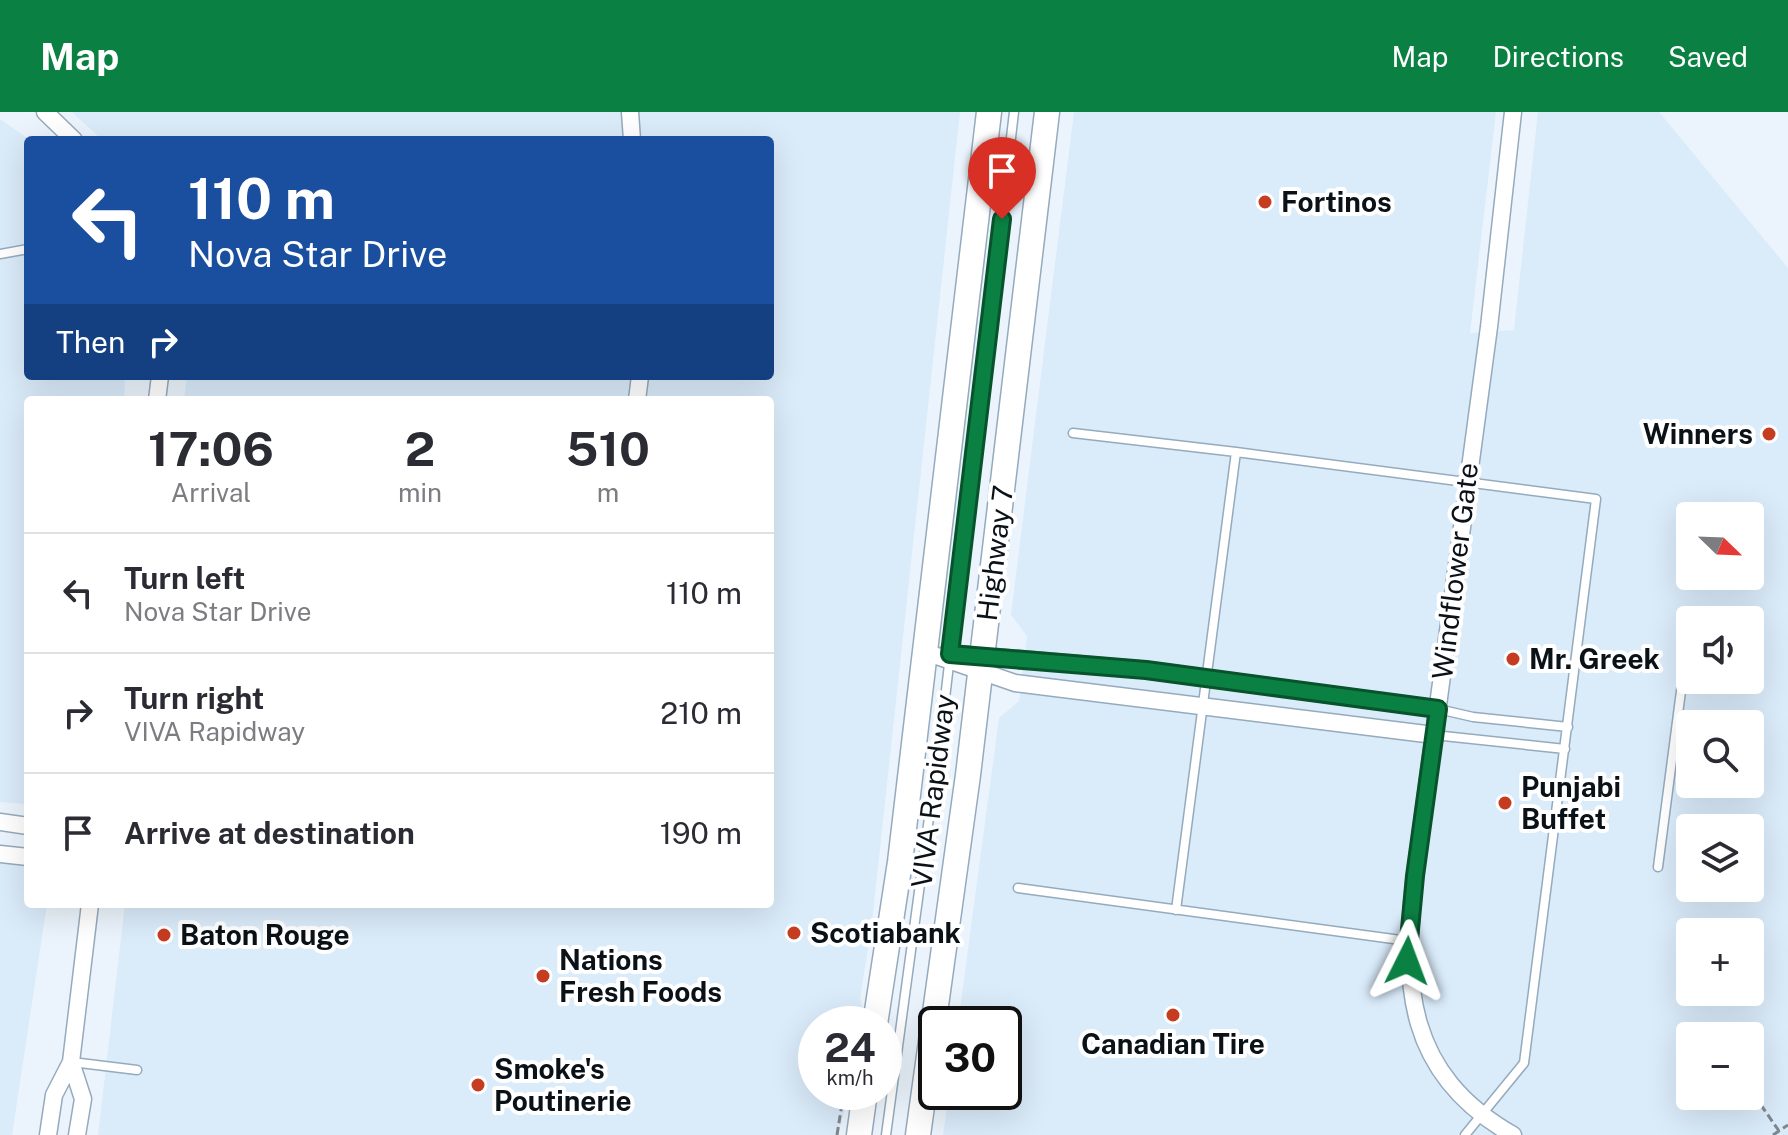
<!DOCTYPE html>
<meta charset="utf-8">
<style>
:root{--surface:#fff;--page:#f7f7f7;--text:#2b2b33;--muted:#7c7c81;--line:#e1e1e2;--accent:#0b8043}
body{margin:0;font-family:"Public Sans",sans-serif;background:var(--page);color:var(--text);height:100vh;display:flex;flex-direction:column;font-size:30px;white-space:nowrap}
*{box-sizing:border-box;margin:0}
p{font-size:26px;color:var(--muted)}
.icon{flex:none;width:44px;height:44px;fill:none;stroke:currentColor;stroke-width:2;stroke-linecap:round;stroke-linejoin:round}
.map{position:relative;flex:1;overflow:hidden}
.sheet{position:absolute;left:24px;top:284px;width:750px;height:512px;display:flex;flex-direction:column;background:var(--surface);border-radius:8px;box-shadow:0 8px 32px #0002}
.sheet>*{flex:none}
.top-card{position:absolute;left:24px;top:24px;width:750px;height:244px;border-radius:8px;box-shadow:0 8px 32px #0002;background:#1a4fa0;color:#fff;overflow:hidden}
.needle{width:52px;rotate:113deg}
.tools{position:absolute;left:1676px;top:390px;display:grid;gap:16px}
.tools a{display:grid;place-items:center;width:88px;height:88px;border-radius:8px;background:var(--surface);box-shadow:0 8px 32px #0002;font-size:40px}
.speed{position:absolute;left:798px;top:894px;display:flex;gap:16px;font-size:40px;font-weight:700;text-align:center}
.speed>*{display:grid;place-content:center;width:104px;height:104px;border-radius:50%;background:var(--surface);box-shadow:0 8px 32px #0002;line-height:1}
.speed small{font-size:20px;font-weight:400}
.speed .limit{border:4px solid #111;border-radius:12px;background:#fff;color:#111}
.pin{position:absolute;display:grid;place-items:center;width:68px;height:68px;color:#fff;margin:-82px -34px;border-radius:50% 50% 50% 0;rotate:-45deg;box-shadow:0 0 8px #0007}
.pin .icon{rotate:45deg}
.me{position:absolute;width:88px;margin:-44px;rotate:3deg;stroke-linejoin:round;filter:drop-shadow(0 0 6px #0008)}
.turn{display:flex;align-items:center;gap:28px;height:168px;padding:0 32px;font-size:36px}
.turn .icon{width:104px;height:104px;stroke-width:2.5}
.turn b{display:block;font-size:56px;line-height:68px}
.then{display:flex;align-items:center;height:76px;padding:0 32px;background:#0003;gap:16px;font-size:30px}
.eta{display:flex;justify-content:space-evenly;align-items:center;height:136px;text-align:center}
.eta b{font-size:48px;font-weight:700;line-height:56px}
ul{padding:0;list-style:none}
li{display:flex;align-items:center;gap:24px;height:120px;padding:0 32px;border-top:2px solid var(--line)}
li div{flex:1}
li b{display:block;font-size:30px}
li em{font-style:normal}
header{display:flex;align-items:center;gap:48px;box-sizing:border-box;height:112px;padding:0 40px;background:var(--accent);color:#fff}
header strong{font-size:38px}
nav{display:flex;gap:44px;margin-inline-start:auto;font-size:28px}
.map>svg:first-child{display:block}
.built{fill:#daebfa;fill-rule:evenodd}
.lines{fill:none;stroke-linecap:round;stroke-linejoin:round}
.lane-casing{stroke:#95aabc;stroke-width:11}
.street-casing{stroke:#95aabc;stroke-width:19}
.primary-casing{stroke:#95aabc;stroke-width:27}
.path{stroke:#7f888f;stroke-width:3;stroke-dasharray:8 4;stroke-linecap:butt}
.lane{stroke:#fff;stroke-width:8}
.street{stroke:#fff;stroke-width:16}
.primary{stroke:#fff;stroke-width:24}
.route-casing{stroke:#07532c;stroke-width:20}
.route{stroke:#0b8043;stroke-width:14}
.poi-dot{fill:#c63c21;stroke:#fff;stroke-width:3}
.labels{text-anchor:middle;stroke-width:8;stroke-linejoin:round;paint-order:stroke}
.poi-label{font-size:28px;font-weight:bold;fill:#0a1218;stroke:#fff;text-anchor:start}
.street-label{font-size:28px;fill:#0a1218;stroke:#fff}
</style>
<header>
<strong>Map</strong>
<nav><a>Map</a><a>Directions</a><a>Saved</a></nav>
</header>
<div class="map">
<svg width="1788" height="1023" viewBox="0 0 1788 1023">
<rect width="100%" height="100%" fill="#ebf4fc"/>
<path class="built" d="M 72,0 L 960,0 L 872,810 L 860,887 L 866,907 L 865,912 L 816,912 L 816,980 L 849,980 L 838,1023 L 98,1023 L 125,792 L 770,792 L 770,288 L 184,288 L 187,264 L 770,264 L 770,28 L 102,28 Z
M 1074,0 L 1496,0 L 1470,221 L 1514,218 L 1538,0 L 1659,0 L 1788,156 L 1788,1023 L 943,1023 L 949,980 L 1004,980 L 1004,912 L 958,912 L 999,606 L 1019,589 L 1027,524 L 1011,503 ZM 1690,404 L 1750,404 L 1750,464 L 1690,464 ZM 1690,508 L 1750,508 L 1750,568 L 1690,568 ZM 1690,612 L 1750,612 L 1750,672 L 1690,672 ZM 1690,716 L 1750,716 L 1750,776 L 1690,776 ZM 1690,820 L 1750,820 L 1750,880 L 1690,880 ZM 1690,924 L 1750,924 L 1750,984 L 1690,984 Z
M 0,7 L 30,28 L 28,264 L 125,264 L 124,288 L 28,288 L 28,692 L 0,690 Z
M 0,745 L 28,749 L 28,792 L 47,792 L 12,1023 L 0,1023 Z"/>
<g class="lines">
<defs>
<path id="lane" d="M 0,142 L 28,137
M 1073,321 L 1236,340
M 1438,597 L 1473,605 L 1568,615
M 1434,623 L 1565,637
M 1658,755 L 1689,518
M 1018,776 L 1408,829
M 1176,798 L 1236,340 L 1596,387 L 1524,951 L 1465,1023
M 72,950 L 137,958
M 886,1023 L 944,595 L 1014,0"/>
<path id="street" d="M 45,0 L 74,28
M 630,0 L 632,28
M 157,288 L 160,264
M 637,288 L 640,264
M 925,540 L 1015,571 L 1434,623
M 947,541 L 1146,558 L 1438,597
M 0,710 L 28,714
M 0,742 L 28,745
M 71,950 L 83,987 L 77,1023
M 48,1023 L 54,983 L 71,950 L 90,792
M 1513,1023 C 1406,962 1402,874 1415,764 L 1489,215 L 1513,0"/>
<path id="primary" d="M 875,912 L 900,750 L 989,0
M 859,1023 L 865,980
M 918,1023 L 968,663 L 1047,0"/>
</defs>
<use href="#lane" class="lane-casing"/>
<use href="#street" class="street-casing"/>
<use href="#primary" class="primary-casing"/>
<path class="path" d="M 1754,983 L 1779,1019
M 837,1023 L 842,992
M 1773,1023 L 1788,1013"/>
<use href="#lane" class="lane"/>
<use href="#street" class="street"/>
<use href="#primary" class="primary"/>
</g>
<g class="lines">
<defs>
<path id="route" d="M 1002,107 L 950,542 L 1146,558 L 1438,597 L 1415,764 L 1407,849"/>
</defs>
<use href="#route" class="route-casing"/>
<use href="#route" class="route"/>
</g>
<g class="poi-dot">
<circle cx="1265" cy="90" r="8"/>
<circle cx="1769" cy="322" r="8"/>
<circle cx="1513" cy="547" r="8"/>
<circle cx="1505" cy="691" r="8"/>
<circle cx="794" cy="821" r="8"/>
<circle cx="164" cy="823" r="8"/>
<circle cx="543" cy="864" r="8"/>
<circle cx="1173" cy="903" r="8"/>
<circle cx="478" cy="973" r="8"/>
</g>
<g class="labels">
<g class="poi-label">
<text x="1281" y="100">Fortinos</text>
<text x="1753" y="332" text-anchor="end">Winners</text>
<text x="1529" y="557">Mr. Greek</text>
<text x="1521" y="685">Punjabi<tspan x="1521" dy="32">Buffet</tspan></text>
<text x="810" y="831">Scotiabank</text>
<text x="180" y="833">Baton Rouge</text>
<text x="559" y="858">Nations<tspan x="559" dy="32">Fresh Foods</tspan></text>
<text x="1173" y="942" text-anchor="middle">Canadian Tire</text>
<text x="494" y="967">Smoke's<tspan x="494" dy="32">Poutinerie</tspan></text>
</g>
<g class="street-label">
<text transform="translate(995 441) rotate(-83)" y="10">Highway 7</text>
<text transform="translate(1455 459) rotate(-83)" y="10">Windflower Gate</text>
<text transform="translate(933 679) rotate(-83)" y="10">VIVA Rapidway</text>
</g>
</g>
</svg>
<div class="tools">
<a><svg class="needle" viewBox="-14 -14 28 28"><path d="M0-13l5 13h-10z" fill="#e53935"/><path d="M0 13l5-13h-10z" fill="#7c7c81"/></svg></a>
<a><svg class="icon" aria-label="sound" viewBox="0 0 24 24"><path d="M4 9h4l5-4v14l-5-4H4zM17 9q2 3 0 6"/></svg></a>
<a><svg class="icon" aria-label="search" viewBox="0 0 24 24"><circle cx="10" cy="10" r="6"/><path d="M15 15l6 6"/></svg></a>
<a><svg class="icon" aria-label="layers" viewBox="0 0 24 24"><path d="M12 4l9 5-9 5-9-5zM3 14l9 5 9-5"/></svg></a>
<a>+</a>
<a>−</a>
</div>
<div class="speed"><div>24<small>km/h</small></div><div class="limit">30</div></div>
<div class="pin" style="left:1002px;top:107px;background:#d93025"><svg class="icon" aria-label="arrive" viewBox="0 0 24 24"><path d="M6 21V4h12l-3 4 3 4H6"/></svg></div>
<svg class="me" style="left:1407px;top:849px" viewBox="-20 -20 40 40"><path d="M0-17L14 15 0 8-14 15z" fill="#0b8043" stroke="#fff" stroke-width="4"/></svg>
<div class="top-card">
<div class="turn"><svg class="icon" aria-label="left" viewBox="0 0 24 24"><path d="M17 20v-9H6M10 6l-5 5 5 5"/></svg><div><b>110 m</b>Nova Star Drive</div></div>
<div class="then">Then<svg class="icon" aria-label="right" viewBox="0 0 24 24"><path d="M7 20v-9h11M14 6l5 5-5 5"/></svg></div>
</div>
<section class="sheet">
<div class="eta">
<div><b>17:06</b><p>Arrival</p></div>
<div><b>2</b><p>min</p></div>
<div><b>510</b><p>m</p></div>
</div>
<ul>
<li><svg class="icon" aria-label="left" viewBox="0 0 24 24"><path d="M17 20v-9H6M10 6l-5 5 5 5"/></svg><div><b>Turn left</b><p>Nova Star Drive</p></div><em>110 m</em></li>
<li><svg class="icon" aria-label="right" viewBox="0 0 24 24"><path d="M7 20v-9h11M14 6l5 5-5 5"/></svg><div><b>Turn right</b><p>VIVA Rapidway</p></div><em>210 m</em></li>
<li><svg class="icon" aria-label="arrive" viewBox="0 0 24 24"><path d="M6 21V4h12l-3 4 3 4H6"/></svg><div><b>Arrive at destination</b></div><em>190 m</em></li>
</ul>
</section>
</div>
